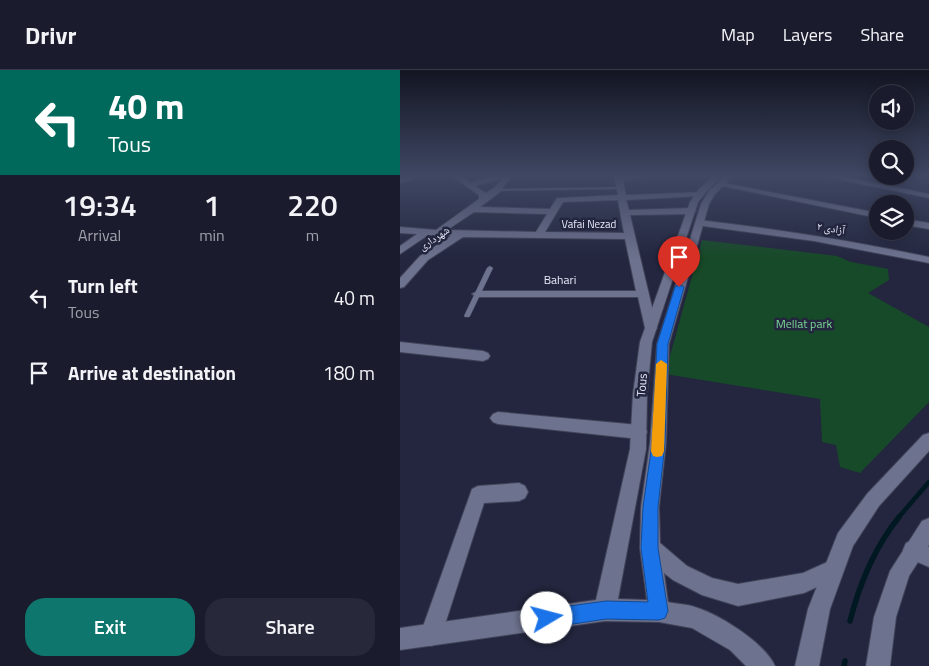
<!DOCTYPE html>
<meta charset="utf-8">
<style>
:root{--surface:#1a1c2e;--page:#27293a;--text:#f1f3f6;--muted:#9fa1aa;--line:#383a4a;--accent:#0f766e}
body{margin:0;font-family:"Titillium Web","Noto Naskh Arabic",sans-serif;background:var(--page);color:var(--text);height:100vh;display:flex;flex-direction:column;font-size:19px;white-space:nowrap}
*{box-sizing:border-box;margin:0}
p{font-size:16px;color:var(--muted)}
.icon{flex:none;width:28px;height:28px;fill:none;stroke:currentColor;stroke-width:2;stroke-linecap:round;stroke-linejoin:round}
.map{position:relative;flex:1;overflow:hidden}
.sheet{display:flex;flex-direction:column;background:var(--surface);width:400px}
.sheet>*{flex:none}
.guide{background:#00695c;color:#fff;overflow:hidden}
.tools{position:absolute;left:469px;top:15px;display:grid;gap:10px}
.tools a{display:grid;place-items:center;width:45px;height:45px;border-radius:50%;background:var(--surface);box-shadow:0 2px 12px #0003,0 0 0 1px var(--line);font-size:25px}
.pin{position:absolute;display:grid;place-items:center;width:42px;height:42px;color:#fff;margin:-51px -21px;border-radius:50% 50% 50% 0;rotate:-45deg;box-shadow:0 0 5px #0007}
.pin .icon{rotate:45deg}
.me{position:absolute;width:55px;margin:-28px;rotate:82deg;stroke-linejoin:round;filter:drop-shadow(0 0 4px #0008)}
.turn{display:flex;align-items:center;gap:18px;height:105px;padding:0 25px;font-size:22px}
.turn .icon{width:65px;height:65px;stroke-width:2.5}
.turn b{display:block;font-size:35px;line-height:42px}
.eta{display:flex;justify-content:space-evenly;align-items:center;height:85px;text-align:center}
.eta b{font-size:30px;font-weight:600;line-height:35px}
.primary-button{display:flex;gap:10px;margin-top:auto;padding:10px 25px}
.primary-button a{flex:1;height:58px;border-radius:20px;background:var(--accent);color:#fff;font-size:20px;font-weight:600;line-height:58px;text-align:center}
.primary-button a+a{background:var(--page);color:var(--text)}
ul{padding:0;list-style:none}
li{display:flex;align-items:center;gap:15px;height:75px;padding:0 25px}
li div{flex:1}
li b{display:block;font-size:19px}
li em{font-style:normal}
header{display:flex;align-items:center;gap:30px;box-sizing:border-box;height:70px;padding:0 25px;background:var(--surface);border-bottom:1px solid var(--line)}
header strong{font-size:24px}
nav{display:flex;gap:28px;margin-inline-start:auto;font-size:18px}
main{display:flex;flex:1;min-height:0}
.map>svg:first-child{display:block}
.green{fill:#174a28}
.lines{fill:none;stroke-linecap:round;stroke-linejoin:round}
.stream-far1{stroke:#001821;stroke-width:4.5}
.stream{stroke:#001821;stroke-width:5.5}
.service-casing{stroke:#414358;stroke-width:1}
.minor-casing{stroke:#414358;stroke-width:2}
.tertiary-casing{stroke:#414358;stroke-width:2}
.secondary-casing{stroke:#414358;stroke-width:2}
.service{fill:#6d728e;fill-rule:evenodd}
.minor{fill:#6d728e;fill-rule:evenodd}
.tertiary{fill:#6d728e;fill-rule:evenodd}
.secondary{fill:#6d728e;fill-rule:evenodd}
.route{fill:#1a73e8;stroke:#114b97}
.slow{fill:#f59e0b}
.labels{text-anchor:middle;stroke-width:5;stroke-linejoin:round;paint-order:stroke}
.far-street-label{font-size:11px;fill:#e7eafb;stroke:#23263e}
.street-label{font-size:12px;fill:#e7eafb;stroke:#23263e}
.park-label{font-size:12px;fill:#7bd694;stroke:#23263e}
</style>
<header>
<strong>Drivr</strong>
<nav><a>Map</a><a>Layers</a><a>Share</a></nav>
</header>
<main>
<section class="sheet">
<div class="guide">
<div class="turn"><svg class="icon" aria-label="left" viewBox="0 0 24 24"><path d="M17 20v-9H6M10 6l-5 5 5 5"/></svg><div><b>40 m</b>Tous</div></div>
</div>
<div class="eta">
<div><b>19:34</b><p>Arrival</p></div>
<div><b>1</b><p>min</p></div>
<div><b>220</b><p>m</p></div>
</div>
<ul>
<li><svg class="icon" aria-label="left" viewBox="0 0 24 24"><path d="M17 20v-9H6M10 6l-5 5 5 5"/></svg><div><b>Turn left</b><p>Tous</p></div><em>40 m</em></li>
<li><svg class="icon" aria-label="arrive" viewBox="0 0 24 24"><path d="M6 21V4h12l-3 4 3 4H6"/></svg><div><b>Arrive at destination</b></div><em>180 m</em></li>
</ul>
<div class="primary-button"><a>Exit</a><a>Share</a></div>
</section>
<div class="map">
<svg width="529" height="596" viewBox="0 0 529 596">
<rect width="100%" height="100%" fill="#23263e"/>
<path class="green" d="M 302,170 L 437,186 L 451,192 L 488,199 L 489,210 L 468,223 L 529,257 L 529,332 L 460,403 L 440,397 L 436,375 L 422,372 L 420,329 L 265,304 Z"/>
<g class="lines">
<path class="stream-far1" d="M 498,448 L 529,412"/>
<path class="stream" d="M 450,551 C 460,512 474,478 499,447
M 444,596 L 445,591"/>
<defs>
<path id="service" d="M 221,117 L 222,117 L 222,119 L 97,121 L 95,120 L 97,119 Z
M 90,196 L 93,198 L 70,246 L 69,247 L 65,247 L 64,246 L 87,198 Z"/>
<path id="minor" d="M 50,105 L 59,105 L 70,113 L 95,105 L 112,105 L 100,122 L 80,137 L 150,139 L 157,128 L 160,128 L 218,125 L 214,105 L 260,105 L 223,111 L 226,125 L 303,122 L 303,126 L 300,126 L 226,130 L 229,140 L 292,138 L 296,141 L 292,144 L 230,145 L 257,258 L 255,261 L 247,261 L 245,258 L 238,227 L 78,227 L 72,224 L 78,221 L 236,221 L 225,169 L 63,167 L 28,190 L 4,217 L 0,218 L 0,208 L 20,186 L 51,166 L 28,165 L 0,184 L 0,176 L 17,164 L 0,163 L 0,157 L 36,160 L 79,129 L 79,125 ZM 103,108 L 94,118 L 86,123 L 75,116 ZM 218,130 L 224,163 L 145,162 L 163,132 ZM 74,142 L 147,144 L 136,162 L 47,160 Z
M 417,105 L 434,105 L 529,124 L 529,128 Z
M 319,112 L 478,143 L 478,148 L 322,116 L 319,116 Z
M 505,149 L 529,153 L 529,159 L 505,155 Z
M 299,150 C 376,159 453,171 529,187 L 529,193 L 414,171 L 296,155 L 295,153 Z
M 0,272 L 83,281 L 88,283 L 90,286 L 88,289 L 83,291 L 0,282 Z
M 98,342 L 239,355 L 245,357 L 247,362 L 245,367 L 239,369 L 98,354 L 93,352 L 90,348 L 93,344 Z
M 119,413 L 125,416 L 128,422 L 125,428 L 119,431 L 84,433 L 39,573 L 31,576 L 23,573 L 20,565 L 72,419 L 78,416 Z
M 513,470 L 529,477 L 529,497 L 506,487 L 503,480 L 506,473 Z"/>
<path id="tertiary" d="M 12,105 L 25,105 L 0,113 L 0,109 Z
M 315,105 L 323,105 L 305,123 L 298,132 L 252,272 L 247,324 L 246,379 L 218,529 L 247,530 L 240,478 L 241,437 L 250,373 L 257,274 L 301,134 L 309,121 L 326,105 L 334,105 L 315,124 L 309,134 L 269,274 L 266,373 L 259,437 L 260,473 L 287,496 L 312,508 L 338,514 L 403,503 L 434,489 L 441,492 L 444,499 L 441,506 L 404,523 L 338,536 L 302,525 L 273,510 L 264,503 L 268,532 C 277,534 287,534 295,537 C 319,544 365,573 375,596 L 346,596 L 330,580 L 292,558 L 259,552 L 205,551 L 0,580 L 0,558 L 196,530 L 230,379 L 233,324 L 240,272 L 290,132 L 299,119 Z"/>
<path id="secondary" d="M 529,363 L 529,381 L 479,436 L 453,476 L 430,539 L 419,596 L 395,596 L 408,539 L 438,463 L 467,424 L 523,365 Z
M 529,448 L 529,475 L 509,506 L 496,547 L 490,596 L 466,596 L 474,547 L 490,501 L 522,451 Z"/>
</defs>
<use href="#service" class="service-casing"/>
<use href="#minor" class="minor-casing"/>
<use href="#tertiary" class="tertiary-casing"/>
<use href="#secondary" class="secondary-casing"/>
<use href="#service" class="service"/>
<use href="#minor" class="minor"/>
<use href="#tertiary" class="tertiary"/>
<use href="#secondary" class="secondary"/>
</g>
<linearGradient id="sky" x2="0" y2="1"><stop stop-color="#131522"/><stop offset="0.56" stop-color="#3f4763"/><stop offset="1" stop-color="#3f4763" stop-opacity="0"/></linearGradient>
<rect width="529" height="189" fill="url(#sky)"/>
<path class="route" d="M 279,214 L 284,217 L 268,274 L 265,374 L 258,437 L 258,478 L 268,541 L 265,548 L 259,550 L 206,549 L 147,558 L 141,555 L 138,548 L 141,542 L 147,539 L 206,531 L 248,532 L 241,478 L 243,437 L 252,374 L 257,274 L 275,217 Z"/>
<path class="slow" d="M 261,290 L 267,294 L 264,381 L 262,386 L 257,387 L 253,386 L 251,381 L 256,294 Z"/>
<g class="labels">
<g class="far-street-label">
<text x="189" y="158">Vafai Nezad</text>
<text transform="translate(431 158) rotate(9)" y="4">آزادی ۲</text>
<text transform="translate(34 168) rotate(-34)" y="4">شهرداری</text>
</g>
<g class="street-label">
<text x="160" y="214">Bahari</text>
<text transform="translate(242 315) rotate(-85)" y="4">Tous</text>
</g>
<g class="park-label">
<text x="404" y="258">Mellat park</text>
</g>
</g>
</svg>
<div class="tools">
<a><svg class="icon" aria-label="sound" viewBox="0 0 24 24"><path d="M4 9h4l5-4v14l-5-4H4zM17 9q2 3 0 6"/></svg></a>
<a><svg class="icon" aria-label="search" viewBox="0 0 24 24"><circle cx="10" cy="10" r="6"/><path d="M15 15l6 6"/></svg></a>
<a><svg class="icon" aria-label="layers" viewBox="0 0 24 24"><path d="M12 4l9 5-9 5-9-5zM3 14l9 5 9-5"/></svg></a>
</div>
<div class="pin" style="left:279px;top:217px;background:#d93025"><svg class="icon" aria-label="arrive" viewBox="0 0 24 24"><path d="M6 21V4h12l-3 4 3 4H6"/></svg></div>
<svg class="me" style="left:147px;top:548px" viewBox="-20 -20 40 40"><circle r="19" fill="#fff"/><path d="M0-13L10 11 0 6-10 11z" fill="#1a73e8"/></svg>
</div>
</main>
